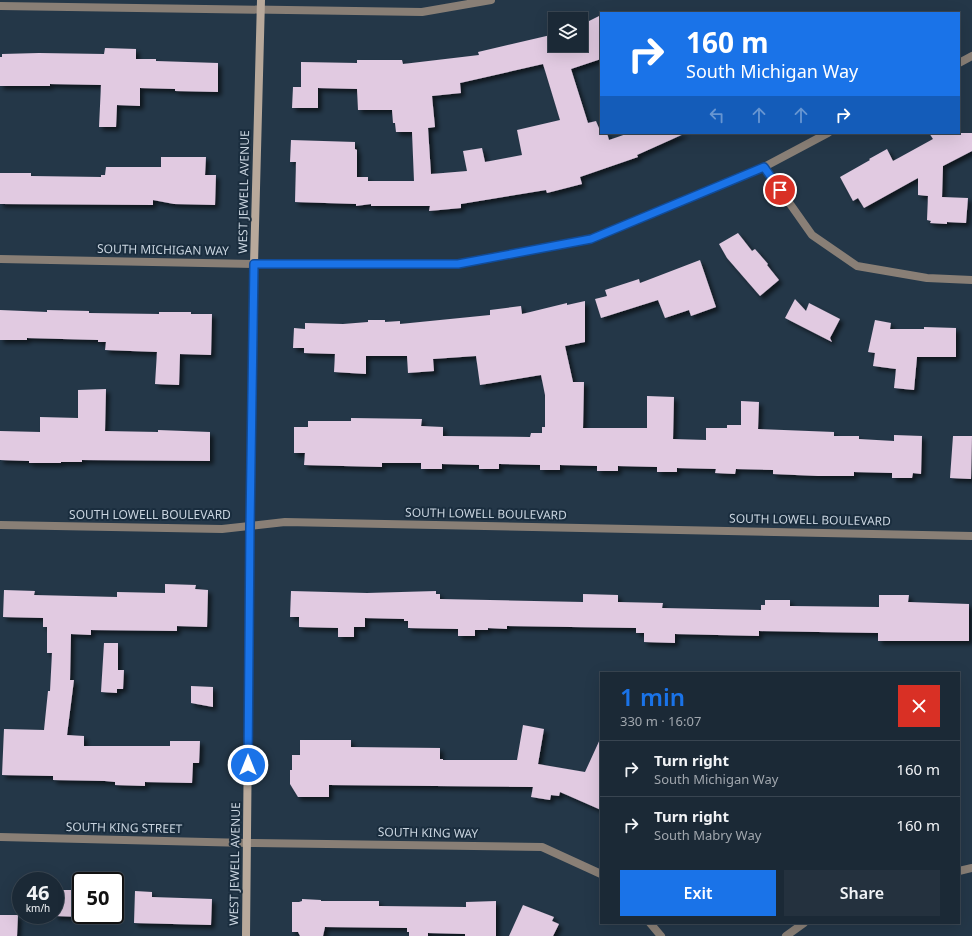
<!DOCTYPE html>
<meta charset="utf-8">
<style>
:root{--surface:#1b2936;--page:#24313e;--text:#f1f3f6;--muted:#a0a6ad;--line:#394551;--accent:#1a73e8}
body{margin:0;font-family:"Noto Sans",sans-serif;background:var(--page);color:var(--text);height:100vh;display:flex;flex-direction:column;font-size:15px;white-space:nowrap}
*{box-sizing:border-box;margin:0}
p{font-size:13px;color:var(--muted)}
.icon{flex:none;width:22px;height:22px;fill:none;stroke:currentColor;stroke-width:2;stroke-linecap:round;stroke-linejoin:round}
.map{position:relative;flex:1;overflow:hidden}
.panel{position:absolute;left:600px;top:672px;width:360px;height:252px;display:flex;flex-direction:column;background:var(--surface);border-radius:0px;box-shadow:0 4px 16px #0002,0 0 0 1px var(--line)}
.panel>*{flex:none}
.banner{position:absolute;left:600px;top:12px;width:360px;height:122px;border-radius:0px;box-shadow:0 4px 16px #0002,0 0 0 1px var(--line);background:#1a73e8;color:#fff;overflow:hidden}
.fabs{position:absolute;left:548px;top:12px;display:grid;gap:8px}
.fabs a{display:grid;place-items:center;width:40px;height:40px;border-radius:0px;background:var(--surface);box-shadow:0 4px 16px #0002,0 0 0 1px var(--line);font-size:20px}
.speed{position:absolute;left:12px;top:872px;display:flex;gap:8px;font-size:20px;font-weight:700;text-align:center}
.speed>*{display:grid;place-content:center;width:52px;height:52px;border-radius:50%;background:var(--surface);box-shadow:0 4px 16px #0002,0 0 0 1px var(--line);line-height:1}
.speed small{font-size:10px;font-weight:400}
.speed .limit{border:2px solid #111;border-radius:6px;background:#fff;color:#111}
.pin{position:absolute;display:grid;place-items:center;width:34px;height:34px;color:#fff;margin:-17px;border:2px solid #fff;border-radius:50%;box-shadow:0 1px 4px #0007}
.me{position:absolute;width:44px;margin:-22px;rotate:0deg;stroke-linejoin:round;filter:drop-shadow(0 0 3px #0008)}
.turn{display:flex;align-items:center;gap:14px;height:84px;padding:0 20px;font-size:18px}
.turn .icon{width:52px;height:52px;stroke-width:2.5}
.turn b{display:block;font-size:28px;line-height:34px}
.lanes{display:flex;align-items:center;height:38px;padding:0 20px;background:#0003;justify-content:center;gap:20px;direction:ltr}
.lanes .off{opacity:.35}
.round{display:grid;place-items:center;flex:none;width:42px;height:42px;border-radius:0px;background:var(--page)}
.head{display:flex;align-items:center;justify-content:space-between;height:68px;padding:0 20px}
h1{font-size:24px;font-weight:600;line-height:30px;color:var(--accent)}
.primary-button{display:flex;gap:8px;margin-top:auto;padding:8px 20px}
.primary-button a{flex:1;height:46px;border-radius:0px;background:var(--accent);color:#fff;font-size:16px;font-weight:600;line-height:46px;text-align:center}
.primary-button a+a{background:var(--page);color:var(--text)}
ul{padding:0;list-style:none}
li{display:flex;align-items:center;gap:12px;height:56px;padding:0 20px;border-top:1px solid var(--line)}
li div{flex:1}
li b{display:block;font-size:15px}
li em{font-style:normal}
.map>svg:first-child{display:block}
.building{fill:#e1cae1;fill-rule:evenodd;filter:url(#shadow)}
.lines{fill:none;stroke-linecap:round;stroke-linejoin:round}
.minor{stroke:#897f76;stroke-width:8}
.tertiary{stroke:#897f76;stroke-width:8}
.secondary{stroke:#b8a99b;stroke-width:8}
.route-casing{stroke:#114b97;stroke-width:10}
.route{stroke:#1a73e8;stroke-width:7}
.labels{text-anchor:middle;stroke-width:4;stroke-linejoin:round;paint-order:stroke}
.street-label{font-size:12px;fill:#c9d4df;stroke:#1a2d3e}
</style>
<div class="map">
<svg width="972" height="936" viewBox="0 0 972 936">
<defs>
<filter id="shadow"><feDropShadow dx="3.5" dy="3.5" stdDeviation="2" flood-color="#0009"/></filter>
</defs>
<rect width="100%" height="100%" fill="#243748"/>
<path class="building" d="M 601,15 L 601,59 L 571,69 L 588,123 L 596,121 L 601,133 L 607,133 L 609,140 L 629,133 L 686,133 L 637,155 L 638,157 L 580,177 L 582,184 L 547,193 L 546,190 L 461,204 L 461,208 L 429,211 L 430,206 L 371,206 L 371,204 L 356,206 L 356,204 L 295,202 L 296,162 L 290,162 L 291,140 L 355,142 L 355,149 L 357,150 L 357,177 L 368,177 L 368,181 L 414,181 L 412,132 L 396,132 L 395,123 L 393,123 L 392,110 L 358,110 L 357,89 L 318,88 L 318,108 L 292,108 L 293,87 L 301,87 L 301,62 L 357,63 L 357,60 L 402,60 L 403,64 L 479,55 L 478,52 L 555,34 L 555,45 L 581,45 L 581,25 ZM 543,64 L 560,120 L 517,130 L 522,155 L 485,162 L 482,148 L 463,151 L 467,171 L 431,174 L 428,128 L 435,127 L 432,96 L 461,93 L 460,83 Z
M 105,48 L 136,49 L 136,59 L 156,59 L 156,61 L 218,63 L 218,92 L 175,91 L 175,89 L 140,88 L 140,106 L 117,105 L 116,127 L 99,127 L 101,85 L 50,84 L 50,86 L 0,86 L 0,57 L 2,57 L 2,54 L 39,53 L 104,54 Z
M 929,133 L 972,133 L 972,151 L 943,166 L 942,197 L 968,198 L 966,223 L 947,222 L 947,224 L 930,223 L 931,221 L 927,220 L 928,196 L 918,195 L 918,178 L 864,208 L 858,198 L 853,201 L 840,177 L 870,160 L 869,159 L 887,149 L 893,161 L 933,139 Z
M 161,157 L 206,157 L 205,175 L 216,175 L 215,205 L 174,204 L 153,200 L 153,205 L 0,204 L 0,173 L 31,173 L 31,176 L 101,177 L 101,175 L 105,175 L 106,167 L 161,167 Z
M 738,233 L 752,251 L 755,249 L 768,264 L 767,265 L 779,280 L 760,296 L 727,258 L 719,244 Z
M 700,260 L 716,307 L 691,316 L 689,310 L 665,318 L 658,300 L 601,318 L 595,299 L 607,296 L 605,290 L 639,279 L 640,283 Z
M 795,299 L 806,311 L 809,303 L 840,319 L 830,338 L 832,342 L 785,318 Z
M 585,301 L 585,342 L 565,346 L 573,382 L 584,382 L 583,428 L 647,428 L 647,396 L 674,397 L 673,439 L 706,440 L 706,428 L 727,428 L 727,425 L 741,425 L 741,401 L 759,402 L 758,429 L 834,432 L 834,436 L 859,436 L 859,439 L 894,441 L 894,435 L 922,436 L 921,474 L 913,473 L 912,478 L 892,478 L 892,473 L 854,472 L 854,476 L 818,476 L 773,474 L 773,470 L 736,469 L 735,474 L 715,473 L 716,469 L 677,468 L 677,472 L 657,472 L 657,467 L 618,466 L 618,471 L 597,471 L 597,466 L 560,465 L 560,470 L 540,470 L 540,465 L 499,464 L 499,469 L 479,469 L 479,465 L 442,464 L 442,469 L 421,469 L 421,463 L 382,463 L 382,467 L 304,465 L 305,453 L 294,453 L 294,427 L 308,427 L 308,421 L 351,421 L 351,418 L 422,419 L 421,426 L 443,427 L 443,436 L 530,437 L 531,433 L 542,433 L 542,427 L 545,427 L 545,395 L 541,375 L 480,385 L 476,356 L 433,359 L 434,371 L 408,373 L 407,356 L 366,356 L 366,374 L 334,372 L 335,354 L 304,353 L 304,348 L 293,348 L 294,328 L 305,329 L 305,323 L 343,324 L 368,322 L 368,320 L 385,320 L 385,322 L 400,321 L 400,324 L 490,315 L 490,310 L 521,306 L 522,314 L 567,303 L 567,305 Z
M 0,310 L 47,312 L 47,310 L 89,311 L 89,313 L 159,314 L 159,312 L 191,312 L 191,314 L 212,314 L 211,355 L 180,354 L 179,385 L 155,384 L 157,352 L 105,350 L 106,342 L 98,342 L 98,340 L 27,338 L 27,340 L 0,340 Z
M 875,320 L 891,323 L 890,329 L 924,329 L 924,327 L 956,328 L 956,357 L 917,357 L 914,390 L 894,388 L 896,369 L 873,366 L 875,353 L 868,352 Z
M 106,389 L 105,431 L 158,432 L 158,430 L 210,432 L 210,461 L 82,460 L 82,462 L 61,462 L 61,463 L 29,463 L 29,461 L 0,460 L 0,431 L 40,432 L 40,417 L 78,418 L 78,390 Z
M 953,436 L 972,436 L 971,479 L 950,478 Z
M 165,584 L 196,585 L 195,589 L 208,590 L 207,627 L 177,626 L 177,631 L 91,630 L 91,635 L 71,634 L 70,680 L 74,680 L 67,735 L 84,736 L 84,746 L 170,746 L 170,741 L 200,741 L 199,763 L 193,763 L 192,783 L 145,782 L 145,786 L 115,785 L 115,782 L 105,781 L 53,780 L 53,776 L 2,775 L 4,729 L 44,730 L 48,691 L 50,691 L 52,653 L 47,653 L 47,627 L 43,627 L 43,618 L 3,617 L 4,590 L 35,591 L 34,595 L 117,597 L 117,592 L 165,593 Z
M 291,591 L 367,593 L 436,591 L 436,594 L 440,594 L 440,599 L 583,602 L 583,594 L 618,595 L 618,602 L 663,603 L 662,608 L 761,610 L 761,605 L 765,605 L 765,600 L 790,600 L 790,606 L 879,607 L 879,595 L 909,595 L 908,602 L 969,604 L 969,641 L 878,641 L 878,633 L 759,631 L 759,636 L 675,634 L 675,643 L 644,642 L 644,633 L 636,633 L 636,628 L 507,626 L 507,629 L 488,628 L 488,630 L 475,630 L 475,636 L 458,636 L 458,629 L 408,628 L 408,621 L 404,621 L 404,619 L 365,618 L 365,627 L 354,627 L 354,637 L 338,637 L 338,628 L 299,627 L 299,617 L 290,617 Z
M 104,643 L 118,643 L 118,670 L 124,670 L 123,689 L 117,689 L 117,693 L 101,692 Z
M 191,686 L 213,687 L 213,707 L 191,703 Z
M 523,725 L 544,729 L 538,764 L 585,772 L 601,737 L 601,810 L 560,792 L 559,796 L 551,795 L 550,800 L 531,797 L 533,787 L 329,785 L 329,797 L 298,797 L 290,784 L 290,770 L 292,770 L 292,755 L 300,755 L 300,740 L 351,740 L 351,747 L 440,748 L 440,759 L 443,759 L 443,760 L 517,760 Z
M 55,890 L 81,890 L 81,917 L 55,916 Z
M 135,891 L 152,892 L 152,897 L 212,899 L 211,925 L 134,923 Z
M 302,899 L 321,900 L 321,901 L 379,901 L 379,906 L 466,907 L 466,902 L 496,901 L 496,936 L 465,936 L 465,934 L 428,933 L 428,936 L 409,936 L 409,932 L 407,932 L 407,928 L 325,927 L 323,936 L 300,936 L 298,932 L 292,932 L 292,902 L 299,902 L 302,901 Z
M 523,905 L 554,917 L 552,921 L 559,924 L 553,936 L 509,936 Z
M 0,915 L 18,915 L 17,936 L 0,936 Z"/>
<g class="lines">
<path class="minor" d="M 0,6 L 422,12 L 491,0
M 959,63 L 972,56
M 764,167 L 812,235 L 857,266 L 927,278 L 972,280
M 0,259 L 254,264 L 457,264 L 591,239 L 764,167 L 828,133
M 0,837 L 248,843 L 542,847 L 601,874
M 959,871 L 972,868
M 650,923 L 661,936
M 786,936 L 804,923"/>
<path class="tertiary" d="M 0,525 L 222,529 L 285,522 L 972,536"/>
<path class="secondary" d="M 246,936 L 250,526 L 254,264 L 261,0"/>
</g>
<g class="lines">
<defs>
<path id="route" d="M 248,765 L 250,526 L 254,264 L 458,264 L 591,239 L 764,167 L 780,190"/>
</defs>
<use href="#route" class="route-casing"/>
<use href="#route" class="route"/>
</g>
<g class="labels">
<g class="street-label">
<text transform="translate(244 192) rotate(-89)" y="4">WEST JEWELL AVENUE</text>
<text transform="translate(163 250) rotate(1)" y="4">SOUTH MICHIGAN WAY</text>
<text transform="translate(486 514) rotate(1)" y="4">SOUTH LOWELL BOULEVARD</text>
<text x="150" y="519">SOUTH LOWELL BOULEVARD</text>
<text transform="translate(810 520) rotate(1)" y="4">SOUTH LOWELL BOULEVARD</text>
<text transform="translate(124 828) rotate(1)" y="4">SOUTH KING STREET</text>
<text transform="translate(428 833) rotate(1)" y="4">SOUTH KING WAY</text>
<text transform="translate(235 864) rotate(-89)" y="4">WEST JEWELL AVENUE</text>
</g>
</g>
</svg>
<div class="fabs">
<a><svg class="icon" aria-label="layers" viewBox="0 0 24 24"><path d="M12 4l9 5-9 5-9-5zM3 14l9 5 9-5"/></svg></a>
</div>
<div class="speed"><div>46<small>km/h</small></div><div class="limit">50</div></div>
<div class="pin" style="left:780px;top:190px;background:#d93025"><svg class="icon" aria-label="arrive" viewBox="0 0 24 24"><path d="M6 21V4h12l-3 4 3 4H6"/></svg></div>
<svg class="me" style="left:248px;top:765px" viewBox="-20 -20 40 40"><circle r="17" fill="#1a73e8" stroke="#fff" stroke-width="3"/><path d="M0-11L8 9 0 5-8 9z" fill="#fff"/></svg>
<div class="banner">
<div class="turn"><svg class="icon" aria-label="right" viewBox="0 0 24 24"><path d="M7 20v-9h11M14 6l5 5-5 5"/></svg><div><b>160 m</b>South Michigan Way</div></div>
<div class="lanes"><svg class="icon off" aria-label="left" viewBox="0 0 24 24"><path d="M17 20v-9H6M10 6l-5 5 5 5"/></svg><svg class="icon off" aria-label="ahead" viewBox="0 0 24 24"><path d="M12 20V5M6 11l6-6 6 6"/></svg><svg class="icon off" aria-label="ahead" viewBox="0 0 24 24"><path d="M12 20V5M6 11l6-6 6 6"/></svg><svg class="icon" aria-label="right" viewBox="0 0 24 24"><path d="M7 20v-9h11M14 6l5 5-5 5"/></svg></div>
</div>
<section class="panel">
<div class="head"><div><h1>1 min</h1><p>330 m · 16:07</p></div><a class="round" style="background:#d93025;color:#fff"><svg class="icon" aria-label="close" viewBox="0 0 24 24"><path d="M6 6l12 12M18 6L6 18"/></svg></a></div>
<ul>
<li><svg class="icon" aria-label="right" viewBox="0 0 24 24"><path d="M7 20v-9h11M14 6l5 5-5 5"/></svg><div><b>Turn right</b><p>South Michigan Way</p></div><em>160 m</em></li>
<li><svg class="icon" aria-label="right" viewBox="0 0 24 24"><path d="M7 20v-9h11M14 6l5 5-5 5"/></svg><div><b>Turn right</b><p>South Mabry Way</p></div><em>160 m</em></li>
</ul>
<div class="primary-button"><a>Exit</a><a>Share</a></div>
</section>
</div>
